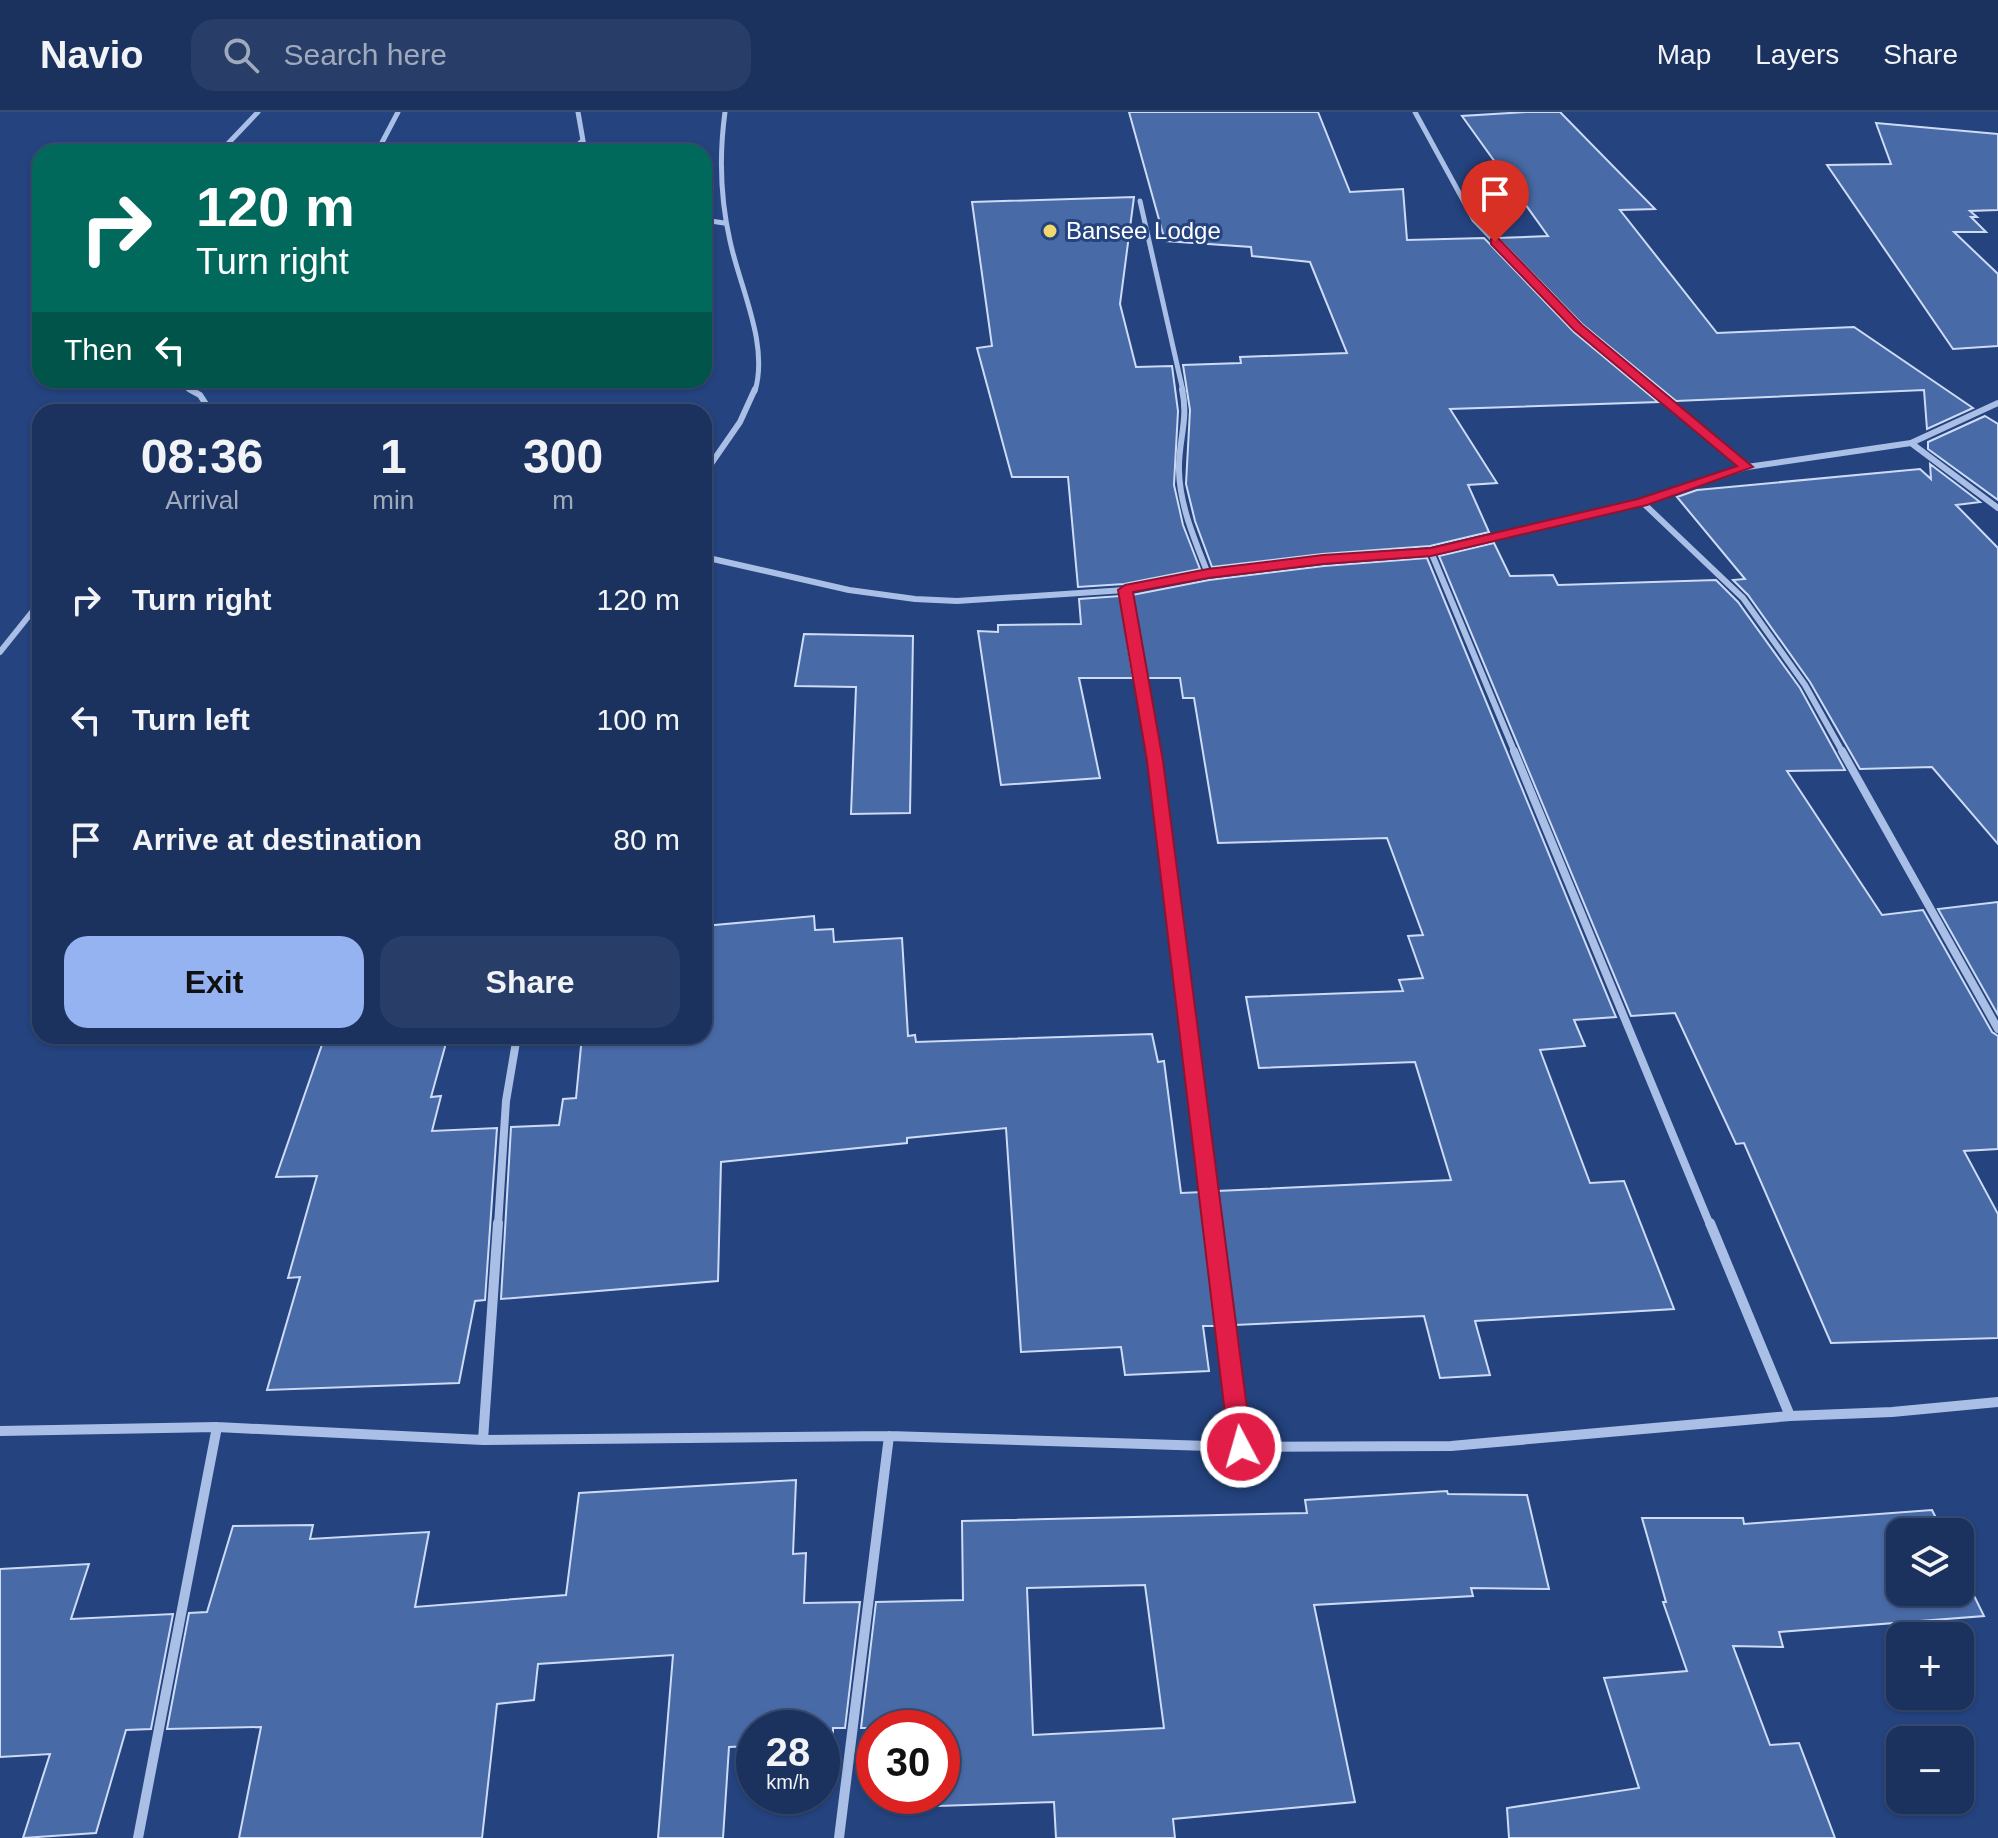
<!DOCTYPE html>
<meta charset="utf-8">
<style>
:root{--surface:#1b325f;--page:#283e68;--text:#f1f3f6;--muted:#a0aabd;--line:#394d74;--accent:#95b2f1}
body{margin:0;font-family:Arial,sans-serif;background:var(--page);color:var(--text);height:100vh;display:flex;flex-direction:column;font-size:30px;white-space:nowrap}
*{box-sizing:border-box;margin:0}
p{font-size:26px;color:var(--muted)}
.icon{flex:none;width:44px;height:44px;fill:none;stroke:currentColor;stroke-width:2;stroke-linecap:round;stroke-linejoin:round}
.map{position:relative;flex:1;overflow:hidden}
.drawer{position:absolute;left:32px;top:292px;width:680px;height:640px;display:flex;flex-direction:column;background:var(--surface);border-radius:24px;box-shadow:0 2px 6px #0004,0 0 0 2px var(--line)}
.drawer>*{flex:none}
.guide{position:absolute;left:32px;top:32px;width:680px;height:244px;border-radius:24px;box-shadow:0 2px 6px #0004,0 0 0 2px var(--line);background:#00695c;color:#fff;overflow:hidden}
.tools{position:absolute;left:1886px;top:1406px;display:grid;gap:16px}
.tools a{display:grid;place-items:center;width:88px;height:88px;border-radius:16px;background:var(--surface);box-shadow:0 2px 6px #0004,0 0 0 2px var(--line);font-size:40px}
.speed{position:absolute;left:736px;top:1598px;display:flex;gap:16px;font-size:40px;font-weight:700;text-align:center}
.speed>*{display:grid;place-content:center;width:104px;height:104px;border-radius:50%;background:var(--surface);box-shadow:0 2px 6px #0004,0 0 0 2px var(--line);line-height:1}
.speed small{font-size:20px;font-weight:400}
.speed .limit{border:12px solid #d22;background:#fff;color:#111}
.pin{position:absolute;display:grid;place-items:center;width:68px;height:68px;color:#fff;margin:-82px -34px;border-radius:50% 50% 50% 0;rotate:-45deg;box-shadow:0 0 8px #0007}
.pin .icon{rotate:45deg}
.me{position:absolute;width:88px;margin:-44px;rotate:354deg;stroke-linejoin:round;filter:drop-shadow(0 0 6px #0008)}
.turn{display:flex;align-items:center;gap:28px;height:168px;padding:0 32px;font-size:36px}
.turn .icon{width:104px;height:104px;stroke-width:2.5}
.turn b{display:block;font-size:56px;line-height:68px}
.then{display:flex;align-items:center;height:76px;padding:0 32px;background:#0003;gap:16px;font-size:30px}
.eta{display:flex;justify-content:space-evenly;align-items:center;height:136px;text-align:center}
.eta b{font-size:48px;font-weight:700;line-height:56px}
.cta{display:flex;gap:16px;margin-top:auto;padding:16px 32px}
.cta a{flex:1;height:92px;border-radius:24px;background:var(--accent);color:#111;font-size:32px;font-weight:700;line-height:92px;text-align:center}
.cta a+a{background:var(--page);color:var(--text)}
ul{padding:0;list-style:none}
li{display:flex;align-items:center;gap:24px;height:120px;padding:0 32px}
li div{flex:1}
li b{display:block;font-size:30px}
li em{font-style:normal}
header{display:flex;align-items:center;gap:48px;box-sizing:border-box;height:112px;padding:0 40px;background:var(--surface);border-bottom:2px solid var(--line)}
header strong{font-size:38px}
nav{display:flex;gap:44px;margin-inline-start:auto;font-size:28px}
.search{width:560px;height:72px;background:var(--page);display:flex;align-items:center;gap:20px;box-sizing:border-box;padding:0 28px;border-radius:24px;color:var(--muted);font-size:30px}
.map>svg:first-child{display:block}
.building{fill:#486aa6;stroke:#cddbf5;stroke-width:2;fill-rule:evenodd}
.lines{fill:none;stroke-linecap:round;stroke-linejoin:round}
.street-far3{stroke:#aabfe6;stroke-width:5}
.street-far2{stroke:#aabfe6;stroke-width:6}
.street-far1{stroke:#aabfe6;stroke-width:8}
.street{stroke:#aabfe6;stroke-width:10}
.route{fill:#e11d48;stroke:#92132f;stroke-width:2}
.poi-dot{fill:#f1d76d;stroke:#24437f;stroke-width:3}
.labels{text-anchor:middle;stroke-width:6;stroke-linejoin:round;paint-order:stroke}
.far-poi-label{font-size:24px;fill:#fff;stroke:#24437f;text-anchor:start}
</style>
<header>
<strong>Navio</strong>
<div class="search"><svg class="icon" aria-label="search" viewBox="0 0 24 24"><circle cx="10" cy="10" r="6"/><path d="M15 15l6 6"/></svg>Search here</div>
<nav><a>Map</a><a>Layers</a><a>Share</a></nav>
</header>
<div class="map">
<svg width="1998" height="1726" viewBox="0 0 1998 1726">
<rect width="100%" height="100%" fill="#24437f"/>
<path class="building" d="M 1129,0 L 1318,0 L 1350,80 L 1403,77 L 1407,128 L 1484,126 L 1574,220 L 1658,290 L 1450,297 L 1497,371 L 1468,373 L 1489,420 L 1430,434 L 1322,442 L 1212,455 L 1195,409 L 1186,372 L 1190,298 L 1183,253 L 1241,251 L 1240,245 L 1347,241 L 1310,150 L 1252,144 L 1251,135 L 1165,129 Z
M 1526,0 L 1560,0 L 1655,97 L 1620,98 L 1717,221 L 1854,215 L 1973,296 L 1927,317 L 1924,278 L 1676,289 L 1582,212 L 1498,126 L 1548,124 L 1462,4 Z
M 1876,11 L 1998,22 L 1998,98 L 1970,99 L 1977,105 L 1971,105 L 1986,120 L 1954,120 L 1998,162 L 1998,234 L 1953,237 L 1827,53 L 1891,52 Z
M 1134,85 L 1120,192 L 1136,255 L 1172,254 L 1178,299 L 1174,373 L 1183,413 L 1200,457 L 1124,472 L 1078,475 L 1068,365 L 1012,365 L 977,236 L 992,234 L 972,90 Z
M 1985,304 L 1998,312 L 1998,388 L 1928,337 L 1928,330 Z
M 1930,352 L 1980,390 L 1956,393 L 1998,436 L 1998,732 L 1932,655 L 1860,657 L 1810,570 L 1748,483 L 1733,468 L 1745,467 L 1677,385 L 1697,378 L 1920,357 L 1931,367 Z
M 1494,431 L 1510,464 L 1553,463 L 1558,473 L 1716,468 L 1738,490 L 1800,576 L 1845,658 L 1787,659 L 1882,803 L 1923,798 L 1992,920 L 1998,924 L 1998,1037 L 1964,1039 L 1998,1102 L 1998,1226 L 1831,1231 L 1744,1031 L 1736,1032 L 1675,901 L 1631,904 L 1439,444 Z
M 1427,446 L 1616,905 L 1574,908 L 1585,934 L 1540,938 L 1590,1071 L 1624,1069 L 1674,1197 L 1475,1209 L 1490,1263 L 1440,1266 L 1424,1204 L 1235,1213 L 1217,1079 L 1451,1068 L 1415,950 L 1259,956 L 1246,885 L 1403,879 L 1399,868 L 1423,866 L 1408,824 L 1423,823 L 1387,726 L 1218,731 L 1194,586 L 1183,586 L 1180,566 L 1145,566 L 1132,483 L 1209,468 L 1324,454 Z
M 1120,484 L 1133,566 L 1079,566 L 1100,666 L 1001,673 L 978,519 L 998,520 L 998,513 L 1081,512 L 1079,487 Z
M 804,522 L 913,524 L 910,701 L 851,702 L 856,575 L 795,574 Z
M 1998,790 L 1998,903 L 1938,797 Z
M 814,804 L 815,818 L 833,817 L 834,830 L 902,826 L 908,924 L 915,923 L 916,930 L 1152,922 L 1158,950 L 1164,949 L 1181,1081 L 1203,1080 L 1219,1214 L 1203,1214 L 1209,1259 L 1125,1263 L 1121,1235 L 1021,1240 L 1006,1016 L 907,1026 L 907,1031 L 721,1050 L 718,1169 L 501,1187 L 511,1015 L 559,1013 L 563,987 L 576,986 L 582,924 L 704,924 L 704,814 Z
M 325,924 L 448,924 L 431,985 L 441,984 L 432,1019 L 497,1016 L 485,1188 L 475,1189 L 459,1271 L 267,1278 L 300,1165 L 288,1166 L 317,1064 L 276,1065 Z
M 796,1368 L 793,1442 L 806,1441 L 804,1491 L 860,1490 L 845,1616 L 833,1616 L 833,1630 L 822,1630 L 822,1616 L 754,1616 L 754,1634 L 729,1635 L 723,1726 L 658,1726 L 673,1543 L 538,1552 L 534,1588 L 497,1592 L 482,1726 L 239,1726 L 261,1615 L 167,1617 L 189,1501 L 207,1500 L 233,1414 L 313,1413 L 310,1427 L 429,1420 L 415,1495 L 566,1483 L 579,1381 Z
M 1447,1379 L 1448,1382 L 1527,1383 L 1549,1477 L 1471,1476 L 1473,1484 L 1314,1493 L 1355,1690 L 1173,1707 L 1175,1726 L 1056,1726 L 1054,1690 L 938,1694 L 938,1684 L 942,1684 L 942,1616 L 861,1616 L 876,1490 L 963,1488 L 962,1409 L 1307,1401 L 1305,1388 ZM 1145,1473 L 1164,1616 L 1033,1623 L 1027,1476 Z
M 1932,1398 L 1943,1420 L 1900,1420 L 1900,1480 L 1960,1480 L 1960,1455 L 1984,1504 L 1779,1520 L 1783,1535 L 1733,1534 L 1770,1633 L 1799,1631 L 1835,1726 L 1509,1726 L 1507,1696 L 1639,1676 L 1604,1566 L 1687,1559 L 1663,1490 L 1666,1490 L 1642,1406 L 1743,1406 L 1744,1412 Z
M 89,1452 L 71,1507 L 173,1502 L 151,1617 L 126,1618 L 96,1721 L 23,1726 L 50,1642 L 0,1645 L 0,1457 Z"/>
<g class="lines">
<path class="street-far3" d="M 578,0 L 585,40
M 725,0 C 719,44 720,85 730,129 C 740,176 769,232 755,279
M 1415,0 L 1474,108 L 1578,216 L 1655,279
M 220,40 L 258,0
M 377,40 L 398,0
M 570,40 L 582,29
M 1140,89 L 1183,279
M 704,108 L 724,111
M 173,268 L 193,279"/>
<path class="street-far2" d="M 189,277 L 200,283 L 211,300
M 1182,277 C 1189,308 1178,329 1179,359 C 1180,395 1195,428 1208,462
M 1652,277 L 1747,355
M 1911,331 L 1998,396
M 704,362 L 740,310 L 755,277
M 1642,390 L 1743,486 L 1805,573 L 1843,641
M 1431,440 L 1515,641
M 704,445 L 849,478 L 915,487 L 957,489 L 1125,478 L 1208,462 L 1323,448 L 1431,440 L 1642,390 L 1747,355 L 1911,331 L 1998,291
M 1125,478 L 1151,641
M 0,540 L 40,490"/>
<path class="street-far1" d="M 1151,639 L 1215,1113
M 1514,639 L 1710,1113
M 1842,639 L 1998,917
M 498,1113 L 506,989 L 517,924"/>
<path class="street" d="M 1215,1111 L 1241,1335
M 1710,1111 L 1790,1304
M 0,1319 L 217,1315 L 483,1328 L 889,1324 L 1241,1335 L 1451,1334 L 1790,1304 L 1892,1300 L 1998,1290
M 483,1328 L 498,1111
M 138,1726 L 217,1315
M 839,1726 L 889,1324"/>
</g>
<path class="route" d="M 1491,127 L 1499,127 L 1582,213 L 1753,355 L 1647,393 L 1431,444 L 1323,452 L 1208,466 L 1133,480 L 1163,649 L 1252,1335 L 1249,1343 L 1241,1346 L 1232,1343 L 1229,1335 L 1147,649 L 1118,478 L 1125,473 L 1208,457 L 1323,443 L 1431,436 L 1638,387 L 1737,354 L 1574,218 L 1491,132 Z"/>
<circle class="poi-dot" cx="1050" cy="119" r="8"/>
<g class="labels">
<g class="far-poi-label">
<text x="1066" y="127">Bansee Lodge</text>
</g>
</g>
</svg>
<div class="tools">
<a><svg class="icon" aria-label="layers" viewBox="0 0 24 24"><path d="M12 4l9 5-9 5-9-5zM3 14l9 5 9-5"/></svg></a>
<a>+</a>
<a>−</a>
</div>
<div class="speed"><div>28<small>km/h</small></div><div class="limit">30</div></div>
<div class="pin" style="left:1495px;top:130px;background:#d93025"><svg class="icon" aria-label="arrive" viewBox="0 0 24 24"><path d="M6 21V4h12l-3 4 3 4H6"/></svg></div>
<svg class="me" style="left:1241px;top:1335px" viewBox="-20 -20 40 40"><circle r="17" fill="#e11d48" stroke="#fff" stroke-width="3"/><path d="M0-11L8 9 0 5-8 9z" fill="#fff"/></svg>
<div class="guide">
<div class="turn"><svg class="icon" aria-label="right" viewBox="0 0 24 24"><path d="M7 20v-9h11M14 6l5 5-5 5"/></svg><div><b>120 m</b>Turn right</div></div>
<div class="then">Then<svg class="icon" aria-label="left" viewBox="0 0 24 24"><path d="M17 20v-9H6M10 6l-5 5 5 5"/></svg></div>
</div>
<section class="drawer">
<div class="eta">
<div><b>08:36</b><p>Arrival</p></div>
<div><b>1</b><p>min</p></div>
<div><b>300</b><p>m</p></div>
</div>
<ul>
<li><svg class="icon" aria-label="right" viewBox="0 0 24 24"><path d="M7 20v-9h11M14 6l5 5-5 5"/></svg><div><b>Turn right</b></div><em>120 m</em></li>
<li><svg class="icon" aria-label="left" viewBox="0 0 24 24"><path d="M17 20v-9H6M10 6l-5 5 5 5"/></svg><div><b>Turn left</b></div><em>100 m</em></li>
<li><svg class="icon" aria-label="arrive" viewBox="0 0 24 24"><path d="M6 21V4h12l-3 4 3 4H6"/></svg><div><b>Arrive at destination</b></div><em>80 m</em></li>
</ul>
<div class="cta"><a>Exit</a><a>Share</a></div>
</section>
</div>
